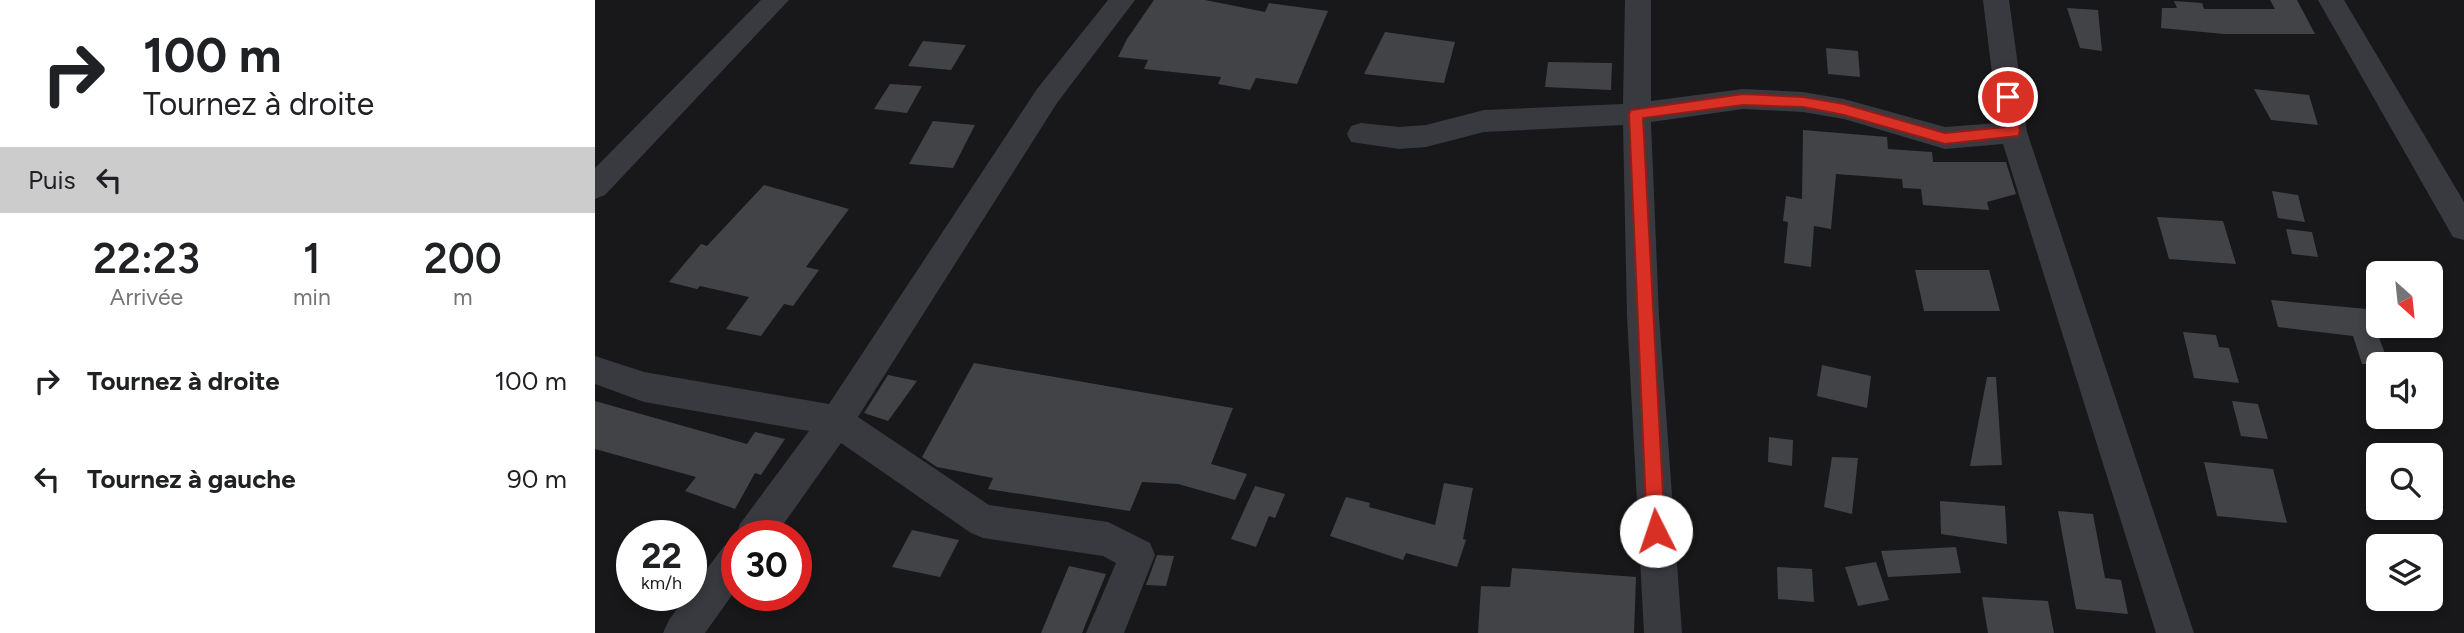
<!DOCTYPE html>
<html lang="fr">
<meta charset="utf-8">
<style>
:root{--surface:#fff;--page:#f2f2f2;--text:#202124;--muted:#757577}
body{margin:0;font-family:Figtree,sans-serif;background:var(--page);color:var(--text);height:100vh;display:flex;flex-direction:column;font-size:26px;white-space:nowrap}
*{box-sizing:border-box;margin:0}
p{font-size:23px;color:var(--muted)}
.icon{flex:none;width:38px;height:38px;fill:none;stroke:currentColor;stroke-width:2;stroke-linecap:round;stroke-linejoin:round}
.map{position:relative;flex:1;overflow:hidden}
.sheet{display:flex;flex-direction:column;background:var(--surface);width:595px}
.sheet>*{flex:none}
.top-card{background:#fff;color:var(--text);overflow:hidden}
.needle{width:46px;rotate:153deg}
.controls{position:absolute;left:1771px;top:261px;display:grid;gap:14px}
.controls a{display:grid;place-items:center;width:77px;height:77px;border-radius:10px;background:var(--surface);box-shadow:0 4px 10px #0003;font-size:35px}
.speed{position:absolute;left:21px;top:520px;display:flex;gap:14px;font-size:35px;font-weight:700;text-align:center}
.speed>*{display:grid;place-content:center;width:91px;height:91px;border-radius:50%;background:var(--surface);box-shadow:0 4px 10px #0003;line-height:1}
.speed small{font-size:18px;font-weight:400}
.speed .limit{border:10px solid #d22;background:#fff;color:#111}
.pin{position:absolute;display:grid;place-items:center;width:60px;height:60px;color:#fff;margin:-30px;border:4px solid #fff;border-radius:50%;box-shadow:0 2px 7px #0007}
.me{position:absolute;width:77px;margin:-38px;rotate:356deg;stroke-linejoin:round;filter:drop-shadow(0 0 5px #0008)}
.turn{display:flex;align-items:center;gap:24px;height:147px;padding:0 28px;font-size:32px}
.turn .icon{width:91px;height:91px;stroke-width:2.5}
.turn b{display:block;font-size:49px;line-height:60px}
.then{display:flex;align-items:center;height:66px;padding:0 28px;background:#0003;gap:14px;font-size:26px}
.eta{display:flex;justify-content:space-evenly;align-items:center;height:119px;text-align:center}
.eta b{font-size:42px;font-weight:600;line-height:49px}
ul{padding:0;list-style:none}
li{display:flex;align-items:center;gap:21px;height:98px;padding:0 28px}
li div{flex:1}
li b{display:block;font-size:26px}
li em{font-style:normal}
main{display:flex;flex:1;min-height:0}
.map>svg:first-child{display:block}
.building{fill:#424347}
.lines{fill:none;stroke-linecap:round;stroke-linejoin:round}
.minor{fill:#393a3f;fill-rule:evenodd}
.route{fill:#d93025;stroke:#8d1f18;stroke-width:2}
</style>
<main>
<section class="sheet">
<div class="top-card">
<div class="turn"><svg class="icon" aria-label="right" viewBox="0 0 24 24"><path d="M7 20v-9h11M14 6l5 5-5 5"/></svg><div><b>100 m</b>Tournez à droite</div></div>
<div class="then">Puis<svg class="icon" aria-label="left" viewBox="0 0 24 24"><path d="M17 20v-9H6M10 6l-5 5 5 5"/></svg></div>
</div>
<div class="eta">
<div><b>22:23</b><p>Arrivée</p></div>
<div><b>1</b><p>min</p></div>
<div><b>200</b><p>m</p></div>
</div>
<ul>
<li><svg class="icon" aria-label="right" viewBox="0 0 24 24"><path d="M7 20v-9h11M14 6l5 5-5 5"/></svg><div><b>Tournez à droite</b></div><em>100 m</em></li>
<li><svg class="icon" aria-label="left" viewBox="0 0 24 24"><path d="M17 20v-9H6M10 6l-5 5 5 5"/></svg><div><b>Tournez à gauche</b></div><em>90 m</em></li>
</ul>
</section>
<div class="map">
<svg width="1869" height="633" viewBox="0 0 1869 633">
<rect width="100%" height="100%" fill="#18181a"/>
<path class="building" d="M 559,0 L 610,0 L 670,12 L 674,3 L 733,11 L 702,84 L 661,78 L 655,90 L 623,84 L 626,77 L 549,69 L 553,60 L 523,57 L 532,39 Z
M 1675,0 L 1702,0 L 1720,34 L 1629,34 L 1566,28 L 1567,8 L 1582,8 L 1579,1 L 1607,3 L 1609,9 L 1680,9 Z
M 1472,8 L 1503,10 L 1507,51 L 1485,48 Z
M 790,32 L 860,42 L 849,83 L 769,74 Z
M 328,41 L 371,45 L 356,70 L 313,66 Z
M 1231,48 L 1263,51 L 1265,77 L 1233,74 Z
M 953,62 L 1017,63 L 1016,90 L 950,87 Z
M 295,84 L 327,86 L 312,113 L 279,109 Z
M 1659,89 L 1714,95 L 1723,125 L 1676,120 Z
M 338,121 L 380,125 L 358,168 L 314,164 Z
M 1208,130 L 1292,137 L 1293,149 L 1337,152 L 1338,162 L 1411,162 L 1421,194 L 1392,202 L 1394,210 L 1328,205 L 1326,189 L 1308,188 L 1307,179 L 1241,174 L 1236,229 L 1219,226 L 1216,267 L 1189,263 L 1193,222 L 1188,221 L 1191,196 L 1207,199 Z
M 169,185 L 254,209 L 211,267 L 224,270 L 198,306 L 189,304 L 166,336 L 131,329 L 154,297 L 105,286 L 102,289 L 74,282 L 106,244 L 112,246 Z
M 1677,191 L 1703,195 L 1710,222 L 1683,218 Z
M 1562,217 L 1628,221 L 1641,264 L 1574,259 Z
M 1691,229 L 1717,232 L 1723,257 L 1697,254 Z
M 1320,270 L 1394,270 L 1405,311 L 1329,311 Z
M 1676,300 L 1783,310 L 1783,335 L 1794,364 L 1767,364 L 1758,336 L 1683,327 Z
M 1588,332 L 1621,335 L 1624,347 L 1634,348 L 1644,383 L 1599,378 Z
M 379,363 L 638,408 L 616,464 L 652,474 L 640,500 L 583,484 L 547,482 L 535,511 L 393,489 L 398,478 L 342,467 L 327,457 Z
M 1227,365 L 1276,376 L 1272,408 L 1222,396 Z
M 293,375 L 322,381 L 293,421 L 269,413 Z
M 1392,377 L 1401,377 L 1407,465 L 1375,466 Z
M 0,401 L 152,444 L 160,432 L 190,439 L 166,475 L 160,473 L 140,509 L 90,491 L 101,477 L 0,449 Z
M 1637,401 L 1663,404 L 1673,439 L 1646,436 Z
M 1174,437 L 1198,440 L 1197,466 L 1173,462 Z
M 1237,457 L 1263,458 L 1257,514 L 1229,507 Z
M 1609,462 L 1678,469 L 1692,523 L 1622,516 Z
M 849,483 L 878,488 L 868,539 L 871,540 L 862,567 L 811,553 L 808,560 L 735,536 L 751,497 L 775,503 L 774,507 L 840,525 Z
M 660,486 L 690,494 L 680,518 L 674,516 L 661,547 L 636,539 Z
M 1345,501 L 1410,506 L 1412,544 L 1346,534 Z
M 1463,511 L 1498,514 L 1510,578 L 1526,580 L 1533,614 L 1481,609 Z
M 317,530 L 364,540 L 345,577 L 297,567 Z
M 1361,547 L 1366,573 L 1293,577 L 1286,551 Z
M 562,555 L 579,556 L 571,586 L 551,585 Z
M 1281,562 L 1294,600 L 1263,606 L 1250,567 Z
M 474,566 L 511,574 L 487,633 L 446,633 Z
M 1182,567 L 1217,569 L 1219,602 L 1183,599 Z
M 917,568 L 1041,577 L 1039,633 L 883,633 L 886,586 L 915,587 Z
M 1387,597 L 1453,601 L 1459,633 L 1393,633 Z"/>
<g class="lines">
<path class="minor" d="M 166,0 L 194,0 L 10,195 L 0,199 L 0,168 Z
M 513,0 L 540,0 L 462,103 L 263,417 L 394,505 L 513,522 L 555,543 L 560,555 L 529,633 L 491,633 L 521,563 L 508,556 L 388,538 L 376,533 L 246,443 L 180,536 L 142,536 L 142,540 L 140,536 L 145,524 L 214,431 L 49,402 L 0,384 L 0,356 L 49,372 L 234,404 L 442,89 Z
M 1030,0 L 1056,0 L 1056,101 L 1148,89 L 1208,92 L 1249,99 L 1350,127 L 1403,123 L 1388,0 L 1414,0 L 1432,132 L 1599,633 L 1561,633 L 1408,144 L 1350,149 L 1249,119 L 1208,112 L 1148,109 L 1056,122 L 1064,316 L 1087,633 L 1049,633 L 1032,316 L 1028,125 L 889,132 L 831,147 L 804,149 L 756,142 L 752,134 L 756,126 L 766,123 L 804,127 L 831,125 L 889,110 L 1028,104 Z
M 1723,0 L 1749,0 L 1869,202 L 1869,240 L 1858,237 Z
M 142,540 L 142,588 L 110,633 L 68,633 L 74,620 L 92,595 L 96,595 L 96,590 L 129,546 Z"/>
</g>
<path class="route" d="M 1413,92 L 1420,97 L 1425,132 L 1423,136 L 1350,144 L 1249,115 L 1208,107 L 1148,105 L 1048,118 L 1070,531 L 1067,538 L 1061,540 L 1054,538 L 1052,531 L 1034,114 L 1036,110 L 1148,94 L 1208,97 L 1249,104 L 1350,133 L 1410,127 L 1406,97 Z"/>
</svg>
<div class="controls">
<a><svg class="needle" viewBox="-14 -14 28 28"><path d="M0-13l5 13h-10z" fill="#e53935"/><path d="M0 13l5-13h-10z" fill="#757577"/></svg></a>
<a><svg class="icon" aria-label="sound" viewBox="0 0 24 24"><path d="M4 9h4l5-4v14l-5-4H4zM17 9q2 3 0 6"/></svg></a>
<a><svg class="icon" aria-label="search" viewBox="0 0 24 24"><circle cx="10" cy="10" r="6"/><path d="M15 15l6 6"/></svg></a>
<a><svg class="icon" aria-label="layers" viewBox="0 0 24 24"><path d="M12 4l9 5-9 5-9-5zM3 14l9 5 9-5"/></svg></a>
</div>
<div class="speed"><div>22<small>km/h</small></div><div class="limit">30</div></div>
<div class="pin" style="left:1413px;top:97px;background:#d93025"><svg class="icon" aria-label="arrive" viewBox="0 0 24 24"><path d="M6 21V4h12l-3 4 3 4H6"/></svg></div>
<svg class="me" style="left:1061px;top:531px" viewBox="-20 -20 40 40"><circle r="19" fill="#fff"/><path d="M0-13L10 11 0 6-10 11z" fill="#d93025"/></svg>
</div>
</main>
